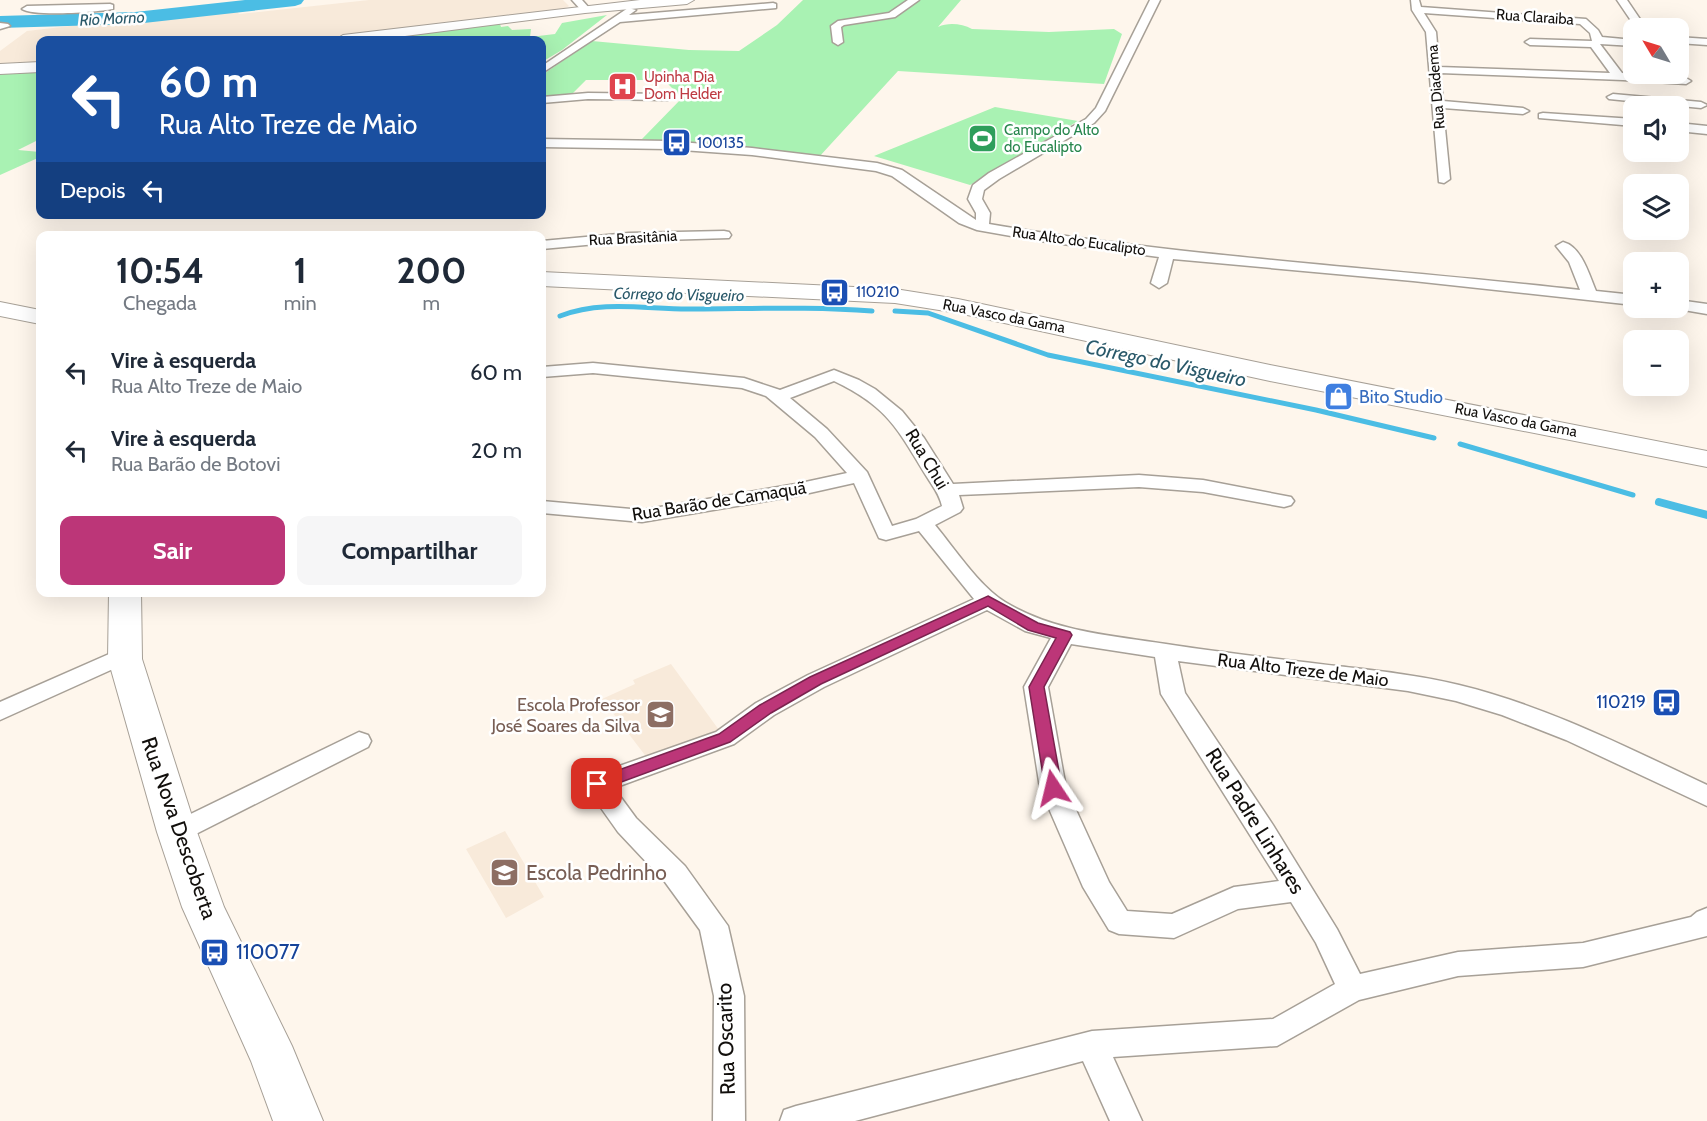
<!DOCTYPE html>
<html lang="pt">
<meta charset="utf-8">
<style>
:root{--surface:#fff;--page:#f6f6f7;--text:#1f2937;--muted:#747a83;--accent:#bc3678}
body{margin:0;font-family:Cabin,sans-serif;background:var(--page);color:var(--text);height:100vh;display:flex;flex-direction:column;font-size:22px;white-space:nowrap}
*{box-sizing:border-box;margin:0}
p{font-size:20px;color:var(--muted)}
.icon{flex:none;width:33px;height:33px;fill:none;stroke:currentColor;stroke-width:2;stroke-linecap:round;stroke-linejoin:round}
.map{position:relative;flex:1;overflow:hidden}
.side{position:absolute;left:36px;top:231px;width:510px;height:366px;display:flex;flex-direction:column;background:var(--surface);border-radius:12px;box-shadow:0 6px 24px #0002}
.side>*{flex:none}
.top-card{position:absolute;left:36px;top:36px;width:510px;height:183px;border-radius:12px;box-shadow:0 6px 24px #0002;background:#1a4fa0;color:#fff;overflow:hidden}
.needle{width:39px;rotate:308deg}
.buttons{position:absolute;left:1623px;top:18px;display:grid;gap:12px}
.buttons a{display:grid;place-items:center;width:66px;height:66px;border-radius:12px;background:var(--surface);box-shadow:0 6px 24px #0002;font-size:30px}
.pin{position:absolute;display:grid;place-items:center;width:51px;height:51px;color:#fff;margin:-26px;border-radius:12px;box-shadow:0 3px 9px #0006}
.me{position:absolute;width:66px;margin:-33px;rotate:350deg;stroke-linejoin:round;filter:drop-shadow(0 0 4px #0008)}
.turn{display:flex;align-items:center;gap:21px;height:126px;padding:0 24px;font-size:27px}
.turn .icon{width:78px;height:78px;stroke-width:2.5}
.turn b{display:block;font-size:42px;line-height:51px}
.then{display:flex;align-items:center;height:57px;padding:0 24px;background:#0003;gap:12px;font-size:22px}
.eta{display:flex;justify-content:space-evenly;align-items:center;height:102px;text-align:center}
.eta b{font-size:36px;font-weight:800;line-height:42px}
.button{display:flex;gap:12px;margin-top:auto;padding:12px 24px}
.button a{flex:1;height:69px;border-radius:12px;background:var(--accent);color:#fff;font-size:24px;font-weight:800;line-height:69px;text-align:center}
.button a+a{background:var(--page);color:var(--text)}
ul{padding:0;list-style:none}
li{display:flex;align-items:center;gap:18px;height:78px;padding:0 24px}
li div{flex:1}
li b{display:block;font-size:22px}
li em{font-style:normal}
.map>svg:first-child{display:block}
.built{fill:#f8eada}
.green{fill:#a9f2b3}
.water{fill:#4bbde4}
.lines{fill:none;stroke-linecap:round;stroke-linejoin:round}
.stream-far1{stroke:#4bbde4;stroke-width:5}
.stream{stroke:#4bbde4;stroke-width:8}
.river{fill:#4bbde4;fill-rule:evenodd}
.street-casing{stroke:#a7a097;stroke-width:3}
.secondary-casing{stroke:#a7a097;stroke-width:2}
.street{fill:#fff;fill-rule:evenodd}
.secondary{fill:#fff;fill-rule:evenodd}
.route{fill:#bc3678;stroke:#7a234e;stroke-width:1.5}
.labels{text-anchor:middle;stroke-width:5;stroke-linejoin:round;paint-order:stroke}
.far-street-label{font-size:15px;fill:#120f0c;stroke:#fff}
.far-health-label{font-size:15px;fill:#be3a42;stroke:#fff;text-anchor:start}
.far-leisure-label{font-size:15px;fill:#27864d;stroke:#fff;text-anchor:start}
.far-transit-label{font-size:15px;fill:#164399;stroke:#fff;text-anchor:start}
.far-water-label{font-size:16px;font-style:italic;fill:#2a596a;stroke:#fff}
.shop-label{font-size:18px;fill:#366cbe;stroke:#fff;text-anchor:start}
.street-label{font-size:18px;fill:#120f0c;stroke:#fff}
.transit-label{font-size:18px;fill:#164399;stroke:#fff;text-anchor:end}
.education-label{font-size:18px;fill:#785e54;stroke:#fff;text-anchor:end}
.water-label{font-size:20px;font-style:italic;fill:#2a596a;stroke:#fff}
.near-street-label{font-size:21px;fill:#120f0c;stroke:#fff}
.near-education-label{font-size:21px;fill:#785e54;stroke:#fff;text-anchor:start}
.near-transit-label{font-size:21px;fill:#164399;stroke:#fff;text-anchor:start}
</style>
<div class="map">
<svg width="1707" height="1121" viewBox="0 0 1707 1121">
<rect width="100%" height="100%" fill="#fef6ec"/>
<path class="built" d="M 369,0 L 563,0 L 569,6 L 564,9 L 327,40 L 40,40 L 40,63 L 0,64 L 0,51 L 27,31 L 166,15 L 224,11 L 237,11 L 239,14 Z
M 671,664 L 719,730 L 651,763 L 602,699 L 635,684 L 633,680 Z
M 505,831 L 544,897 L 506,918 L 466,849 Z"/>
<path class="green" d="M 803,0 L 961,0 L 938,27 C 949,22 962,24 972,29 L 1049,32 L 1114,29 L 1122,34 L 1104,84 L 898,71 L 819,157 L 642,139 L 682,98 L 664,80 L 586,80 L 572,94 L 542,96 L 542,75 L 592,41 L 689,50 L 739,51 L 777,25 Z
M 607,15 L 562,50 L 542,62 L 542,40 L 351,40 L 499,21 L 501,27 L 508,26 L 512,30 L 531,29 L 530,37 L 555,34 L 562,23 Z
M 40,69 L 40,139 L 18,150 L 40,152 L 40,157 L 0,175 L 0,71 Z
M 995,107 L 1078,121 L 970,185 L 874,156 Z"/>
<path class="water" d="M 134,17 L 136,18 L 0,24 L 0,20 L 3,19 Z"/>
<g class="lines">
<path class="stream-far1" d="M 895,311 L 928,313 L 1048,355 L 1316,410 L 1434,438
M 560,316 C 602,300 644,309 688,309 C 749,309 810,306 872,311
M 1460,444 L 1633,495"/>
<path class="stream" d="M 1659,502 L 1707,515"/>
<path class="river" d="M 245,0 L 304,0 L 301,4 L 295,6 L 135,24 L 0,28 L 0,16 L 135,12 Z"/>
<defs>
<path id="street" d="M 572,0 L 582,0 L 590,9 L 582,11 Z
M 908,0 L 919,0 L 895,17 L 844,25 L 841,27 L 843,42 L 838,45 L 833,42 L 831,26 L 838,21 L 889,13 Z
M 1150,0 L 1160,0 L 1105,111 L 1094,123 L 999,179 L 984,190 L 982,199 L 990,213 L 989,224 C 1184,257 1383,268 1580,290 L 1569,262 L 1556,246 L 1563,242 C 1582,247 1589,275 1596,291 L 1634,295 L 1634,305 L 1413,281 L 1173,259 L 1167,283 L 1159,288 L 1151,283 L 1159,257 L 1040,241 L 977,230 L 959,223 L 892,176 L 876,171 L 752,155 L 668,149 L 542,147 L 542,139 L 668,141 L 752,148 L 877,163 L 902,170 L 976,220 L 976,213 L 968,199 L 973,185 L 989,173 L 1086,119 L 1096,108 Z
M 1411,0 L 1419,0 L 1421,7 L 1586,19 L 1598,30 L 1602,37 L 1634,40 L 1634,46 L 1600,44 L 1622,73 L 1686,78 L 1691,81 L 1686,84 L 1623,80 L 1440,73 L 1443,101 L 1523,108 L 1529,111 L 1523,114 L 1443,108 L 1450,179 L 1444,183 L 1439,182 L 1426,32 L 1412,10 ZM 1424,13 L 1580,24 L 1590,33 L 1592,41 L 1530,39 L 1525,42 L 1530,45 L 1591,47 L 1610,73 L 1439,67 L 1436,32 Z
M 1617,0 L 1627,0 L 1646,28 L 1636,28 Z
M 773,3 L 776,4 L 776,8 L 620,22 L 542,73 L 542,66 L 628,8 L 636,10 L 629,15 Z
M 110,4 L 113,5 L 113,9 C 97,12 34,17 22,9 L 27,6 Z
M 0,23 L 8,24 L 10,26 L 0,29 Z
M 1678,37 L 1707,39 L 1707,45 L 1678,43 Z
M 588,93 L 668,94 L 674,97 L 668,100 L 588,99 L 542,103 L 542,97 Z
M 1613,94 L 1701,102 L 1707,105 L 1701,108 L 1609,99 L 1607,97 Z
M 1543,113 L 1634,119 L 1634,126 L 1539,118 L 1539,114 Z
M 1678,123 L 1707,126 L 1707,134 L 1678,131 Z
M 724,231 L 729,232 L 731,235 L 729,238 L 629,241 L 542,249 L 542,241 L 629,233 Z
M 1678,300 L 1707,304 L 1707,314 L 1672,308 L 1678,308 Z
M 593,363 L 744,378 L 780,390 L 834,370 L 859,380 L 875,389 L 902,411 L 924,438 L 953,484 L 1139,475 L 1203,480 L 1291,497 L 1294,501 L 1291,505 L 1284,507 L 1203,492 L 1139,487 L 959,495 L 963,508 L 960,512 L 935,525 C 955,549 979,586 1005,602 C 1055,632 1110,635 1166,644 C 1223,653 1280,659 1337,666 C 1378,671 1419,675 1459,685 C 1546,706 1626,747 1707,785 L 1707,806 L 1566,740 L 1502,715 L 1456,701 L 1408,691 L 1178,661 L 1185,693 L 1273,825 L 1337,929 L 1360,974 L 1458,952 L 1583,943 L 1691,917 L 1697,912 L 1707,908 L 1707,936 L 1583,967 L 1458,976 L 1359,1000 L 1277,1046 L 1113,1057 L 1142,1121 L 1110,1121 L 1083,1061 L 855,1121 L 780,1121 L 784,1110 L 796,1106 L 1092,1031 L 1273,1019 L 1335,984 L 1316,943 L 1291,902 L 1238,909 L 1174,938 L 1119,934 L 1109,930 L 1083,887 L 1040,788 L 1024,687 L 1051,638 L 1025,631 L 987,610 L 824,687 L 774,715 L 734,744 L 614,788 L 636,818 L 685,866 L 728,926 L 744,996 L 745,1121 L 713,1121 L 714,996 L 700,930 L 665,882 L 618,832 L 584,784 L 588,777 L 716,732 L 756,703 L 808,675 L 974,599 L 919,531 L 886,540 L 879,538 L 854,483 L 796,496 L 642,522 L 542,513 L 542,501 L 642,510 L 796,484 L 847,473 L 815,437 L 766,396 L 742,388 L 593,373 L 542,377 L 542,367 ZM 834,381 C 888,407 897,428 927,477 C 933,487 939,493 942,506 L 916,519 L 892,526 L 867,472 L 827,429 L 790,398 ZM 1071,644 L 1155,657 L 1161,694 L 1279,881 L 1234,887 L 1172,914 L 1127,911 L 1109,882 L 1066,788 L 1048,687 Z
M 125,647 L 133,650 L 136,655 L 133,660 L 0,720 L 0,702 Z
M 359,732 L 368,735 L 371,741 L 368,747 L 186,839 L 177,842 L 168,839 L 164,832 L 168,825 Z"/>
<path id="secondary" d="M 640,0 L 694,0 L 687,4 L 585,13 L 374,40 L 335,40 L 343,35 Z
M 40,62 L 40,72 L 0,74 L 0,64 Z
M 542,272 L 895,289 L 958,299 L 1270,365 L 1707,451 L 1707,467 L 1270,381 L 958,313 L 895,303 L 542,286 Z
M 0,302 L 40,310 L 40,324 L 0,316 Z
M 109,592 L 141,592 L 142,659 L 197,832 L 224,907 L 292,1046 L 323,1121 L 273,1121 L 251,1061 L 182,907 L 157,832 L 108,659 Z"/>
</defs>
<use href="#street" class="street-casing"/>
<use href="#secondary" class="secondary-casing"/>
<use href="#street" class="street"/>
<use href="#secondary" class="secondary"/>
</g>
<path class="route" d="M 988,596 L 1038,623 L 1070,632 L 1072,635 L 1044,687 L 1062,788 L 1059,792 L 1053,794 L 1048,792 L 1045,788 L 1029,687 L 1056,638 L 1028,630 L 988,606 L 821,684 L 771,713 L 730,742 L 597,791 L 591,789 L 588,784 L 591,780 L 719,734 L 760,705 L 810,677 Z"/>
<defs>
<symbol id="hospital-square" viewBox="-11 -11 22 22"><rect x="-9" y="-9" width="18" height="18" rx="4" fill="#e0444e" stroke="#fff"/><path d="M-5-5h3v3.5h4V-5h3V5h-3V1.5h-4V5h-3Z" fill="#fff"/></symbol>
<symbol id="stadium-square" viewBox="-11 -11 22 22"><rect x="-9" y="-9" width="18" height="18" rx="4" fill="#2e9e5b" stroke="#fff"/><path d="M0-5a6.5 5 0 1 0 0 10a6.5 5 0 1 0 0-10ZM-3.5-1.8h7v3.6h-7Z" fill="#fff"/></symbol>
<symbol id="bus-square" viewBox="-11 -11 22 22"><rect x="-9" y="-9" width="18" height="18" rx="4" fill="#1a4fb4" stroke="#fff"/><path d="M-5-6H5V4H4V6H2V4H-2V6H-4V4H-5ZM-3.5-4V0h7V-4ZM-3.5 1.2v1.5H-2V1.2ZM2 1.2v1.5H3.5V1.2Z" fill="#fff"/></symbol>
<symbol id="shop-square" viewBox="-11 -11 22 22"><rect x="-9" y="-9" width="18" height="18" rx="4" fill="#3f7fe0" stroke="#fff"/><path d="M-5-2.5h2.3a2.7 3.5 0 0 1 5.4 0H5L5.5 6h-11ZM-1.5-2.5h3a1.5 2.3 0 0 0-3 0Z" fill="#fff"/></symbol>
<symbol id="school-square" viewBox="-11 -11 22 22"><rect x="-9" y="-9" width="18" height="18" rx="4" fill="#8d6e63" stroke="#fff"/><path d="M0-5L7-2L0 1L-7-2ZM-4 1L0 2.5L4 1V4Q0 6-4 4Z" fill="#fff"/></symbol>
</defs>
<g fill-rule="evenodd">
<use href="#hospital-square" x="606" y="70" width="33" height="33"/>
<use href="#stadium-square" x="966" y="122" width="33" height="33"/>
<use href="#bus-square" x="660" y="126" width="33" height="33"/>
<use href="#bus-square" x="818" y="276" width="33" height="33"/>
<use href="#shop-square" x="1322" y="380" width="33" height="33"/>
<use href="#bus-square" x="1650" y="686" width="33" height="33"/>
<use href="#school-square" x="644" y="698" width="33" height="33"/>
<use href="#school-square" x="488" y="856" width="33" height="33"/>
<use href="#bus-square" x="198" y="936" width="33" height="33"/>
</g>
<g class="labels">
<g class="far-street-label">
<text transform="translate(1535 17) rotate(4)" y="5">Rua Claraiba</text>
<text transform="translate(1436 87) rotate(-95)" y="5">Rua Diadema</text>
<text transform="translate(633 238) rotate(-3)" y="5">Rua Brasitânia</text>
<text transform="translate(1079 241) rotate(8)" y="5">Rua Alto do Eucalipto</text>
<text transform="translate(1004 316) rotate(11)" y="5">Rua Vasco da Gama</text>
<text transform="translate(1516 420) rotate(11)" y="5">Rua Vasco da Gama</text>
</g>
<g class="far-health-label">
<text x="644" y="82">Upinha Dia<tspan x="644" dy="17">Dom Helder</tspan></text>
</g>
<g class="far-leisure-label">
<text x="1004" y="135">Campo do Alto<tspan x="1004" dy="17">do Eucalipto</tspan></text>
</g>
<g class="far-transit-label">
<text x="697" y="148">100135</text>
<text x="856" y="297">110210</text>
</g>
<g class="far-water-label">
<text transform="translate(112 18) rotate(-3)" y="6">Rio Morno</text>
<text transform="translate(679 294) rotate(1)" y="6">Córrego do Visgueiro</text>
</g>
<g class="shop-label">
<text x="1359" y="403">Bito Studio</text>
</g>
<g class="street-label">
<text transform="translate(927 459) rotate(59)" y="6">Rua Chui</text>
<text transform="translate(719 501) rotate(-9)" y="6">Rua Barão de Camaquã</text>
<text transform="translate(1303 670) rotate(7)" y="6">Rua Alto Treze de Maio</text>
</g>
<g class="transit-label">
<text x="1646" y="708">110219</text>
</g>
<g class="education-label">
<text x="640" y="711">Escola Professor<tspan x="640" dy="21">José Soares da Silva</tspan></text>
</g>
<g class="water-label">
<text transform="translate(1166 363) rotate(12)" y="7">Córrego do Visgueiro</text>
</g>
<g class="near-street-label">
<text transform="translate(1255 821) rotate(58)" y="7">Rua Padre Linhares</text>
<text transform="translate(179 828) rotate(71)" y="7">Rua Nova Descoberta</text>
<text transform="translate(726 1039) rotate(-92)" y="7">Rua Oscarito</text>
</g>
<g class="near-education-label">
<text x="526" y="880">Escola Pedrinho</text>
</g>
<g class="near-transit-label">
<text x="236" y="959">110077</text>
</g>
</g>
</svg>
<div class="buttons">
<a><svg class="needle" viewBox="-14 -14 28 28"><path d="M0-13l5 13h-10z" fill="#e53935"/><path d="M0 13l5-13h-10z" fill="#747a83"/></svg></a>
<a><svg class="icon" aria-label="sound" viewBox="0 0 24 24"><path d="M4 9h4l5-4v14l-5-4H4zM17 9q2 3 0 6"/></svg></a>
<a><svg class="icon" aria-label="layers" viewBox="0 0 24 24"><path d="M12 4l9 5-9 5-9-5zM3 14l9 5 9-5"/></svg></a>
<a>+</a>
<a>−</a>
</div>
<div class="pin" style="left:597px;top:784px;background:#d93025"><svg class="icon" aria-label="arrive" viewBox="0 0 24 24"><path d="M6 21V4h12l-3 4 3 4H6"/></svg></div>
<svg class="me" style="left:1053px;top:788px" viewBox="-20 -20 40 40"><path d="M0-17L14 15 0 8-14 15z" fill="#bc3678" stroke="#fff" stroke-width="4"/></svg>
<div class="top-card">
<div class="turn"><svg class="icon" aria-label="left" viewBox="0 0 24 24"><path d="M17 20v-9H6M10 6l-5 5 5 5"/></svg><div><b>60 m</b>Rua Alto Treze de Maio</div></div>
<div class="then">Depois<svg class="icon" aria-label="left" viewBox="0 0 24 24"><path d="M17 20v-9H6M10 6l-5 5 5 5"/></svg></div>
</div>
<section class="side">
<div class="eta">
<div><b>10:54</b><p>Chegada</p></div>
<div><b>1</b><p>min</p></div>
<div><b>200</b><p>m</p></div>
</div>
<ul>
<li><svg class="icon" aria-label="left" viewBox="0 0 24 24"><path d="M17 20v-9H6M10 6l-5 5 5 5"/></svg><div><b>Vire à esquerda</b><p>Rua Alto Treze de Maio</p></div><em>60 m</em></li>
<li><svg class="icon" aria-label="left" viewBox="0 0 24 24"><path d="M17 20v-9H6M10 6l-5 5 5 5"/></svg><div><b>Vire à esquerda</b><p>Rua Barão de Botovi</p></div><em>20 m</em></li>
</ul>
<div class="button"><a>Sair</a><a>Compartilhar</a></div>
</section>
</div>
